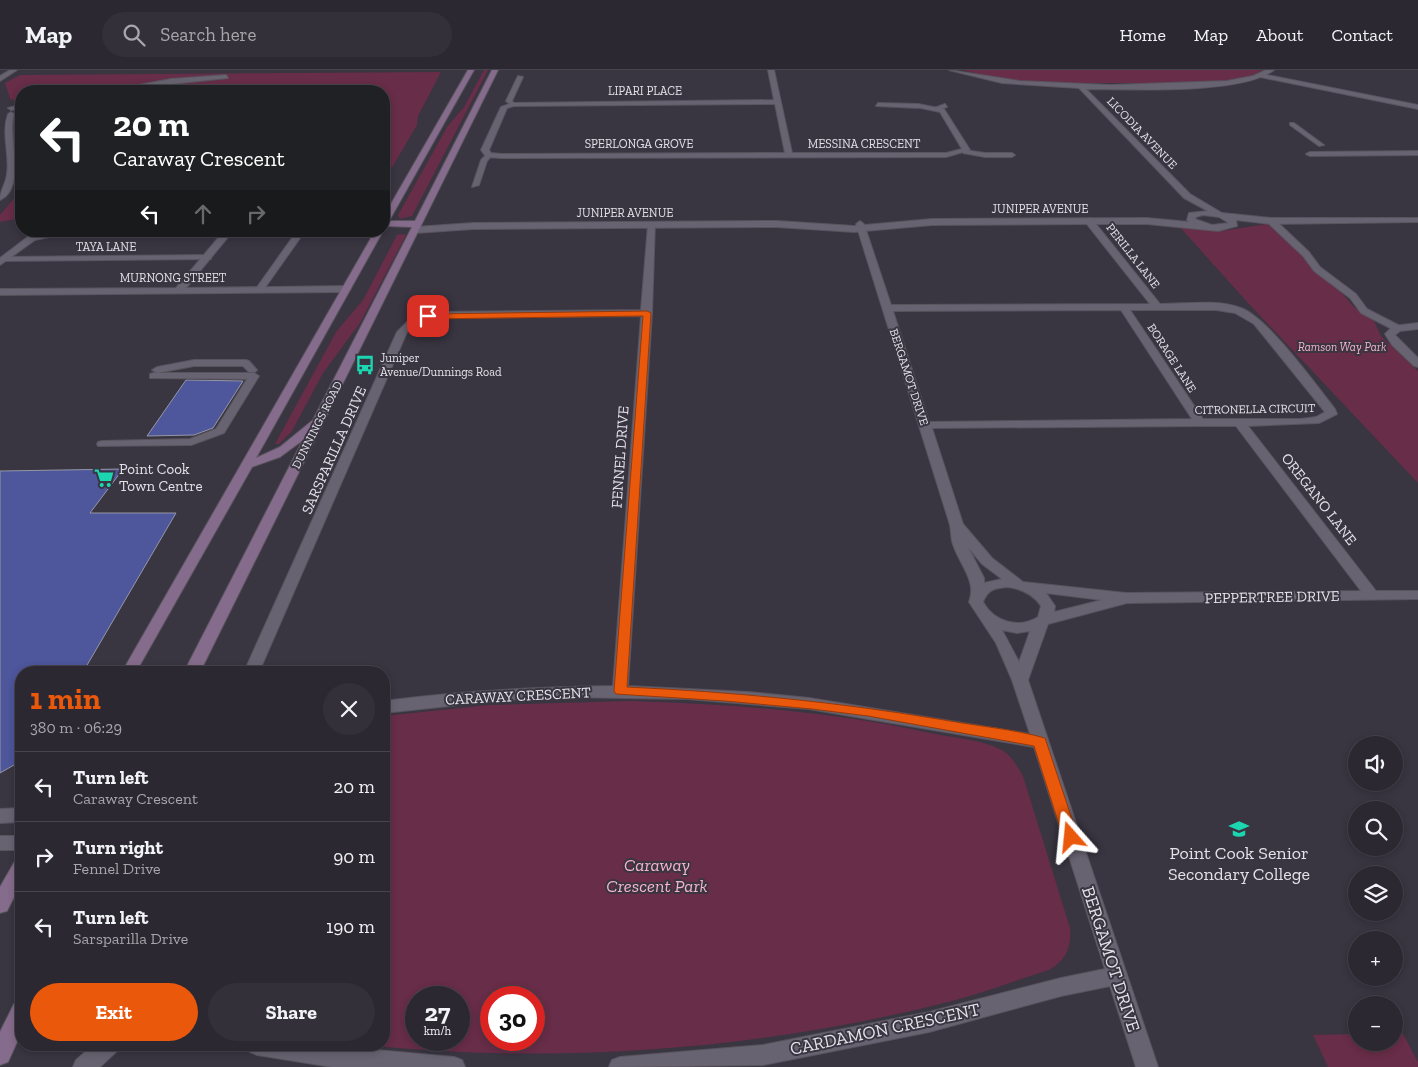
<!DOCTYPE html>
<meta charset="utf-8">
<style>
:root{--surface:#2b2831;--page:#333039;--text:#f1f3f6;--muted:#a6a6ab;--line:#47444d;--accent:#ea580c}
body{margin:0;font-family:"Zilla Slab",serif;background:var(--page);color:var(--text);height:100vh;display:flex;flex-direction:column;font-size:19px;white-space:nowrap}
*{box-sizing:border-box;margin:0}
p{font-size:16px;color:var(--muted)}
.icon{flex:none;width:28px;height:28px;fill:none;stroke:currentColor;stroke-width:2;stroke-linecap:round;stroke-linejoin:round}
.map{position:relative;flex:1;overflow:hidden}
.details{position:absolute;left:15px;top:596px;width:375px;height:385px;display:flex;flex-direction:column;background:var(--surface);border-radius:20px;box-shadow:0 2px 8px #0003,0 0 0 1px var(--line)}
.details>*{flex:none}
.hud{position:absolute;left:15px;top:15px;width:375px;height:152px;border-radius:20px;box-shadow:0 2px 8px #0003,0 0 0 1px var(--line);background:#202124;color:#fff;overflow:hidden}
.fabs{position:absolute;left:1348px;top:666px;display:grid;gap:10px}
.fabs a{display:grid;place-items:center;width:55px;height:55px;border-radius:50%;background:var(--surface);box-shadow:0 2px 8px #0003,0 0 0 1px var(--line);font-size:25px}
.speed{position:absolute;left:405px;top:916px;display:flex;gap:10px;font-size:25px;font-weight:700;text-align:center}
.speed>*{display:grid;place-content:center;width:65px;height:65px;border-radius:50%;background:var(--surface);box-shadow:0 2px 8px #0003,0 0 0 1px var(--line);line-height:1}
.speed small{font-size:12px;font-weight:400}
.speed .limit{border:8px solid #d22;background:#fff;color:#111}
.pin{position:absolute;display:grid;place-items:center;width:42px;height:42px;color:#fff;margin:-21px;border-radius:10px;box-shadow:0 2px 8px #0006}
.me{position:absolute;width:55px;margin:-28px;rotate:342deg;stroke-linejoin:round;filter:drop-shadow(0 0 4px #0008)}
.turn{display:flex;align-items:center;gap:18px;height:105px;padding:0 15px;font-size:22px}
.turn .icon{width:65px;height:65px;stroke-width:2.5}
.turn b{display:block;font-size:35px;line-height:42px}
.lanes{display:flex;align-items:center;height:48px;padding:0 15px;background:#0003;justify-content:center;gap:25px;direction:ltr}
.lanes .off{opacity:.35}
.round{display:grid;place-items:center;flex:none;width:52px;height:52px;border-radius:26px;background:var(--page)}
.summary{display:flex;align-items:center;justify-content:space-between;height:85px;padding:0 15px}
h1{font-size:30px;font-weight:700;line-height:38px;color:var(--accent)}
.primary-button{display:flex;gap:10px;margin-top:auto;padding:10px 15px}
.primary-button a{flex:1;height:58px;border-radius:30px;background:var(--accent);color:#fff;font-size:20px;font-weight:700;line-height:58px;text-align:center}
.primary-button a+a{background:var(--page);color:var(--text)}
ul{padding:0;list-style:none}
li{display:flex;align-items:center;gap:15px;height:70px;padding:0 15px;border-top:1px solid var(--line)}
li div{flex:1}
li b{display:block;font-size:19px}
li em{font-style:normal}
header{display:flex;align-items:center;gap:30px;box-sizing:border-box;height:70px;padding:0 25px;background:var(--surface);border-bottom:1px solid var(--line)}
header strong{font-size:24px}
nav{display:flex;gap:28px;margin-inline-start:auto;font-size:18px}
.search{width:350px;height:45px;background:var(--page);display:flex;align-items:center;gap:12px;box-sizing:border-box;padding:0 18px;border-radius:28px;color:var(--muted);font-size:19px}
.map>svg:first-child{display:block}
.green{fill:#682d48;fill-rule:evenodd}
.building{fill:#4e569c;stroke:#9598a6}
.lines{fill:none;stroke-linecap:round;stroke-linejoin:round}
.service-casing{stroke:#58535d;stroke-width:2}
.minor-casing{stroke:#58535d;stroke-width:2}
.tertiary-casing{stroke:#58535d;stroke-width:2}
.secondary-casing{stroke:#58535d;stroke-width:2}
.service{fill:#686371;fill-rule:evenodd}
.minor{fill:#686371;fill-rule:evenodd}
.tertiary{fill:#686371;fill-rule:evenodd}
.secondary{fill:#866c8c;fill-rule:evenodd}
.route{fill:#ea580c;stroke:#983908}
.labels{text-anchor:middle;stroke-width:4;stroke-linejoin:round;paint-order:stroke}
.far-street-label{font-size:12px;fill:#e4e1e9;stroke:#393541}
.far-park-label{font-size:12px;font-style:italic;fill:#f6b3ce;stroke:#393541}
.far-poi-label{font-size:12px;fill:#e4e1e9;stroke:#393541;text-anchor:start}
.street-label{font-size:15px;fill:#e4e1e9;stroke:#393541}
.poi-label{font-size:15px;fill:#e4e1e9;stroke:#393541;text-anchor:start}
.near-poi-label{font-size:18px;fill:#e4e1e9;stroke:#393541}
.near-park-label{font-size:18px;font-style:italic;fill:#f6b3ce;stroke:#393541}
.near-street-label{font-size:18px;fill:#e4e1e9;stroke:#393541}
</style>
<header>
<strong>Map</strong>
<div class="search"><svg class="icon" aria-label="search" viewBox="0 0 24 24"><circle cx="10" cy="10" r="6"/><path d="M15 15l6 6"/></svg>Search here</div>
<nav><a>Home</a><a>Map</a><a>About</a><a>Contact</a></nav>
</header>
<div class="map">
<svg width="1418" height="997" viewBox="0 0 1418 997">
<rect width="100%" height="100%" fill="#393541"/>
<path class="green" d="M 484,0 L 488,0 L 412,146 L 400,149 L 398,145 L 447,57 L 464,37 Z
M 962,0 L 1263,0 L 1251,6 L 1229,11 L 1177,13 L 1035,13 L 996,8 Z
M 441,2 L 418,46 L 417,55 L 393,96 L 384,102 L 384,21 L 21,21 L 21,33 L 10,29 L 5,13 L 20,5 Z
M 21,120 L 21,148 L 0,152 L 0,145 Z
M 1267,154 L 1298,181 L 1311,197 L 1340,221 L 1355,238 L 1374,251 L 1381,266 L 1418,301 L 1418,413 L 1248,233 L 1178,155 L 1222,161 Z
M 404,164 L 406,165 L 360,253 L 323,303 L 292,361 L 279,374 L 275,374 L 336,262 L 363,230 L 397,165 Z
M 630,631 C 733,634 835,642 935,664 C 957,668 982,670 1002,680 C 1012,686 1017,696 1023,706 L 1070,858 C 1072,876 1066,891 1049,900 C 1017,910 985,922 952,931 C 760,980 562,995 365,975 L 384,975 L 384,646 L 489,635 ZM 416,928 L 459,928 L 459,970 L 416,970 ZM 491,928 L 534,928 L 534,970 L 491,970 Z
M 1402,962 L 1418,992 L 1418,997 L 1328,997 L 1313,965 L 1356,964 L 1356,972 L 1394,972 L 1394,963 Z"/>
<path class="building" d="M 186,310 L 243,311 L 213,358 L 194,365 L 147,366 Z
M 123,399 L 90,443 L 176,443 L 83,602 L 21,602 L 21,691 L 0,703 L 0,401 Z"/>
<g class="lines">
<defs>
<path id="service" d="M 226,5 L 228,8 L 106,21 L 171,9 Z
M 518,6 L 523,7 L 512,31 L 515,34 L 512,36 L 506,31 Z
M 878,33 L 918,34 L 921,36 L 918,38 L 876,36 Z
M 945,34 L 947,37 L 937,40 L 934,38 Z
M 21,35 L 21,39 L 11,40 L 8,38 Z
M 1290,53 L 1294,53 L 1324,75 L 1319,76 L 1290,55 Z
M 965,80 L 985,83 L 1012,83 L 1015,85 L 1012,87 L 985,87 L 963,83 L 963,81 Z
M 487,84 L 492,85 L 487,91 L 479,115 L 472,117 L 481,90 Z
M 1268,149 L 1274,149 L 1309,182 L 1320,197 L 1356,224 L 1367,239 L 1400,256 L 1400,260 L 1394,260 L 1361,243 L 1350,228 L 1314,201 L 1303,186 L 1268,153 Z
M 297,161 L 305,161 L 262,222 L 256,222 L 255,220 Z
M 208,185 L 211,185 L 211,189 L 4,191 L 0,189 L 4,187 Z
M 194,290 L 246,290 L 249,291 L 257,300 L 255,302 L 249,302 L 243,296 L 194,296 L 157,303 L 152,300 L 157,297 Z
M 153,303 L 254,303 L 259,306 L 224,363 L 191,375 L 98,376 L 97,374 L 98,372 L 102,371 L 190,369 L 216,359 L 247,309 L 150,308 L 150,304 Z"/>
<path id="minor" d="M 10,0 L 17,0 L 0,11 L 0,6 Z
M 768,0 L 774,0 L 792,83 L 946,83 L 962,79 L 940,42 L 916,37 L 918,34 L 944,39 L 970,80 L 946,87 L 501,88 L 486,87 L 481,80 L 501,37 L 512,33 L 774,30 ZM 775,34 L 785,83 L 501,84 L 491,83 L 489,80 L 507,38 L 514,36 Z
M 1262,4 L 1418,35 L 1418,39 L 1260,7 Z
M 11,42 L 14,44 C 7,67 27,118 0,130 C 0,120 6,114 7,104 C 10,84 1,64 8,44 Z
M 1418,81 L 1418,85 L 1310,86 L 1306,84 L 1310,82 Z
M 1089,148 L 1092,149 L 1160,234 C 1185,234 1217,229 1241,238 C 1268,248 1315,314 1335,339 L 1337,344 L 1319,353 L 1248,356 L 1376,521 L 1418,521 L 1418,529 L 1127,533 L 1048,554 L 1028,610 L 1158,997 L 1136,997 L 1110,916 L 1061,926 L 929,962 L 763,995 L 609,997 L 612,990 L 620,987 L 763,975 L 929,942 L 1061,908 L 1105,899 L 1034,677 L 809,639 L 687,629 L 566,627 L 505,630 L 384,643 L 384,631 C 460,621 536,617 613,616 L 641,246 L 438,248 C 425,249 415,252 407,262 L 259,602 L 244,602 L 397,262 L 410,249 L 438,242 L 641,240 L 648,155 L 655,153 L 652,243 L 628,616 L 748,622 L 809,628 L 1030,664 L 1012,610 L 996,573 L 969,532 C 978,510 957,492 952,471 C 951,466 951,460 950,455 L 856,154 L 860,151 L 864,154 L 891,235 L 1150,234 L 1086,153 L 1085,151 ZM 1121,240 L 1192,349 L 929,352 L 893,241 ZM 1130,240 L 1216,240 L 1235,243 L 1254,254 L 1325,342 L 1316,347 L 1301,349 L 1203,349 ZM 1201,356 L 1236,356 L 1361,521 L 1126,523 L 1023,512 L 992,488 L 963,454 L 932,358 ZM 968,477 L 982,494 L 1002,509 L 984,513 L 984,508 ZM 1008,517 C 1022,519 1033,524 1041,536 L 1038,547 C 1019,559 994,552 983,532 C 988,519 995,518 1008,517 ZM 1046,523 L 1102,530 L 1054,542 L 1055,536 ZM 1002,560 L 1017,563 L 1030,561 L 1019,592 Z
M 56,161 L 76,161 L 35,170 L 0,195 L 0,188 L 29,166 Z
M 224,161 L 233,161 L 186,218 L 346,216 L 351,219 L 346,222 L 0,225 L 0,219 L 176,218 Z
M 1418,253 L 1418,259 L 1400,261 L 1395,265 L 1418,288 L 1418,297 L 1414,296 L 1392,275 L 1385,264 L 1393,256 Z
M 21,738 L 21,752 L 0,753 L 0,739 Z
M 0,766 L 21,766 L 21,780 L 0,780 Z
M 93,975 L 120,975 L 116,982 L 100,997 L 73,997 L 76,990 Z
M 246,975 L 321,975 L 454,987 L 462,990 L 465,997 L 332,997 L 257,985 L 250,982 Z"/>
<path id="tertiary" d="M 949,0 L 1019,11 L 1110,15 L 1227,11 L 1253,6 L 1266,0 L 1274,0 C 1241,25 1129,19 1086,19 L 1190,124 L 1222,143 L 1271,148 L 1418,148 L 1418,152 L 1271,154 L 1236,150 L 1237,156 L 1218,161 L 1147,154 L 1089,154 L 932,155 L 854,162 L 777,157 L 473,159 L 415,163 L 411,160 L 415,157 L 473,153 L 777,151 L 854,156 L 932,149 L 1147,148 L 1189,152 L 1187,150 L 1189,143 L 1208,141 L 1184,128 L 1079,18 L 1002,13 ZM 1203,145 L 1219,147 L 1229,153 L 1212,155 L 1195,149 L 1196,147 Z"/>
<path id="secondary" d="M 468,0 L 474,0 L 389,151 L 415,151 L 492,0 L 498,0 L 200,602 L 184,602 L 303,370 L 280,387 L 252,397 L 136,602 L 122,602 L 375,161 L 383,161 L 256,388 L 280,377 L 313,350 L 412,157 L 384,156 L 384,146 Z
M 21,788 L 21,813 L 7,841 L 0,843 L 0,817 L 15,791 Z
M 21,931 L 21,963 L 8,992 L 0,995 L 0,962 L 14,934 Z"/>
</defs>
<use href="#service" class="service-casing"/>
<use href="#minor" class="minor-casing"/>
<use href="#tertiary" class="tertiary-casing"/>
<use href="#secondary" class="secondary-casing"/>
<use href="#service" class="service"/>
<use href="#minor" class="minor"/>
<use href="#tertiary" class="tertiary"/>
<use href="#secondary" class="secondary"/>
</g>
<path class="route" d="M 647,241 L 651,243 L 627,617 C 734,622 838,632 944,650 C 977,656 1013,659 1045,668 L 1078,767 L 1076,771 L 1065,771 L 1063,767 L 1034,676 L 868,646 L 812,639 L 725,631 L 616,624 L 614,621 L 643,246 L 428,249 L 424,246 L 428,244 Z"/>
<defs>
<symbol id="bus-bare" viewBox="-9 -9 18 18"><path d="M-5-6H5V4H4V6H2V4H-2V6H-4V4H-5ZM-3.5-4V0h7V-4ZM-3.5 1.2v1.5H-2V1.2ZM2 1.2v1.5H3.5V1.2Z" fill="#1cd5b1" stroke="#393541" stroke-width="2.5" paint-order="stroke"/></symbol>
<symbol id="supermarket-bare" viewBox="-9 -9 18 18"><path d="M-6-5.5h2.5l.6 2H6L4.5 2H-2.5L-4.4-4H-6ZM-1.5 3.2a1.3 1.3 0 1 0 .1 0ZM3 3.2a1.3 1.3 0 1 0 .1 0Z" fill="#1cd5b1" stroke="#393541" stroke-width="2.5" paint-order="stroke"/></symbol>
<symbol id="school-bare" viewBox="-9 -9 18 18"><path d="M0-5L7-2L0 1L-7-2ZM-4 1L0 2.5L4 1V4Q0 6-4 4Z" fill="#1cd5b1" stroke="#393541" stroke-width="2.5" paint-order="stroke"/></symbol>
</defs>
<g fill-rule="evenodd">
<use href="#bus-bare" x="351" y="281" width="28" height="28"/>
<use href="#supermarket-bare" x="90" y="394" width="28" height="28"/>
<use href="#school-bare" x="1225" y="745" width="28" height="28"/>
</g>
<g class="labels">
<g class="far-street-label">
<text x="645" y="25">LIPARI PLACE</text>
<text transform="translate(1142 63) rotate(46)" y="4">LICODIA AVENUE</text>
<text x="639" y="78">SPERLONGA GROVE</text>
<text x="864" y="78">MESSINA CRESCENT</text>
<text x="1040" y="143">JUNIPER AVENUE</text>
<text x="625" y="147">JUNIPER AVENUE</text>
<text x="106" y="181">TAYA LANE</text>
<text transform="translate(1133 186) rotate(52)" y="4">PERILLA LANE</text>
<text x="173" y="212">MURNONG STREET</text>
<text transform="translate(1172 288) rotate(57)" y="4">BORAGE LANE</text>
<text transform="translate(909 307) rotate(72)" y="4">BERGAMOT DRIVE</text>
<text transform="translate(1255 339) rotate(-1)" y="4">CITRONELLA CIRCUIT</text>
<text transform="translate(317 355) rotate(-63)" y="4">DUNNINGS ROAD</text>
</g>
<g class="far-park-label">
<text x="1342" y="281">Ramson Way Park</text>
</g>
<g class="far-poi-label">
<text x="380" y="292">Juniper<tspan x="380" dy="14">Avenue/Dunnings Road</tspan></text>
</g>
<g class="street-label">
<text transform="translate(334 380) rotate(-66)" y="5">SARSPARILLA DRIVE</text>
<text transform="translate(620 387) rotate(-86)" y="5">FENNEL DRIVE</text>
<text transform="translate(1319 429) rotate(52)" y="5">OREGANO LANE</text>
<text transform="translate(1272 527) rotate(-1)" y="5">PEPPERTREE DRIVE</text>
<text transform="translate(518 626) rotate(-3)" y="5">CARAWAY CRESCENT</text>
</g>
<g class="poi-label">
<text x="119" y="404">Point Cook<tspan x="119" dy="17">Town Centre</tspan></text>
</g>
<g class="near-poi-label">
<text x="1239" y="789">Point Cook Senior<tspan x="1239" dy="21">Secondary College</tspan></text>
</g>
<g class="near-park-label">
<text x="657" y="801">Caraway<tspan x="657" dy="21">Crescent Park</tspan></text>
</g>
<g class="near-street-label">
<text transform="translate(1111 889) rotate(72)" y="6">BERGAMOT DRIVE</text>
<text transform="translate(885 959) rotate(-12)" y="6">CARDAMON CRESCENT</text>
</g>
</g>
</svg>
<div class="fabs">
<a><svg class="icon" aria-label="sound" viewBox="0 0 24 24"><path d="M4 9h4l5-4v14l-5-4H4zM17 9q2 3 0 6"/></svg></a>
<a><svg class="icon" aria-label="search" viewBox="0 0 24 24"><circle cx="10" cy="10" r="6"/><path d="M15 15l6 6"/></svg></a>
<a><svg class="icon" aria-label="layers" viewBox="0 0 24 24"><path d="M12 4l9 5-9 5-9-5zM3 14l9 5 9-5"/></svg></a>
<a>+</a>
<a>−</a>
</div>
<div class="speed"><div>27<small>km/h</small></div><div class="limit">30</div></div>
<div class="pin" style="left:428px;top:246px;background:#d93025"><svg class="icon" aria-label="arrive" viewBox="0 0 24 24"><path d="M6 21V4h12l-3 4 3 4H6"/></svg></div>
<svg class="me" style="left:1071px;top:767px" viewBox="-20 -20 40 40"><path d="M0-17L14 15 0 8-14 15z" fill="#ea580c" stroke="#fff" stroke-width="4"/></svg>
<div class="hud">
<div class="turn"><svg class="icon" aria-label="left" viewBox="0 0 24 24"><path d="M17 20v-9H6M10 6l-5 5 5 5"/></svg><div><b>20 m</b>Caraway Crescent</div></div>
<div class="lanes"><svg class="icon" aria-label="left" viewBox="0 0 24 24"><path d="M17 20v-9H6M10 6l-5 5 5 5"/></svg><svg class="icon off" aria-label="ahead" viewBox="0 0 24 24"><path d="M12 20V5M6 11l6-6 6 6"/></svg><svg class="icon off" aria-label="right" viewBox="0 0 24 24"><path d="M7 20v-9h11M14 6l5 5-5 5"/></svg></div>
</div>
<section class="details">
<div class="summary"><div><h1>1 min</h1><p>380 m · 06:29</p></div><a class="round"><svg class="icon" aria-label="close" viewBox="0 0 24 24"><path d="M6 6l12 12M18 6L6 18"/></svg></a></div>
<ul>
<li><svg class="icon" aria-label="left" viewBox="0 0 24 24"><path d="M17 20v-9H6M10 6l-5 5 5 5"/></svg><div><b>Turn left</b><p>Caraway Crescent</p></div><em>20 m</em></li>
<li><svg class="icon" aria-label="right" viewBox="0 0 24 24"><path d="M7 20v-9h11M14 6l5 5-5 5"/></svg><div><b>Turn right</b><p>Fennel Drive</p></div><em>90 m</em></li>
<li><svg class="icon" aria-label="left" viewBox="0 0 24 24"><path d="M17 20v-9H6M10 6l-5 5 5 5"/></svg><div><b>Turn left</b><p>Sarsparilla Drive</p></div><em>190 m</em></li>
</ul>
<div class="primary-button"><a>Exit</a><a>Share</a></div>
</section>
</div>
